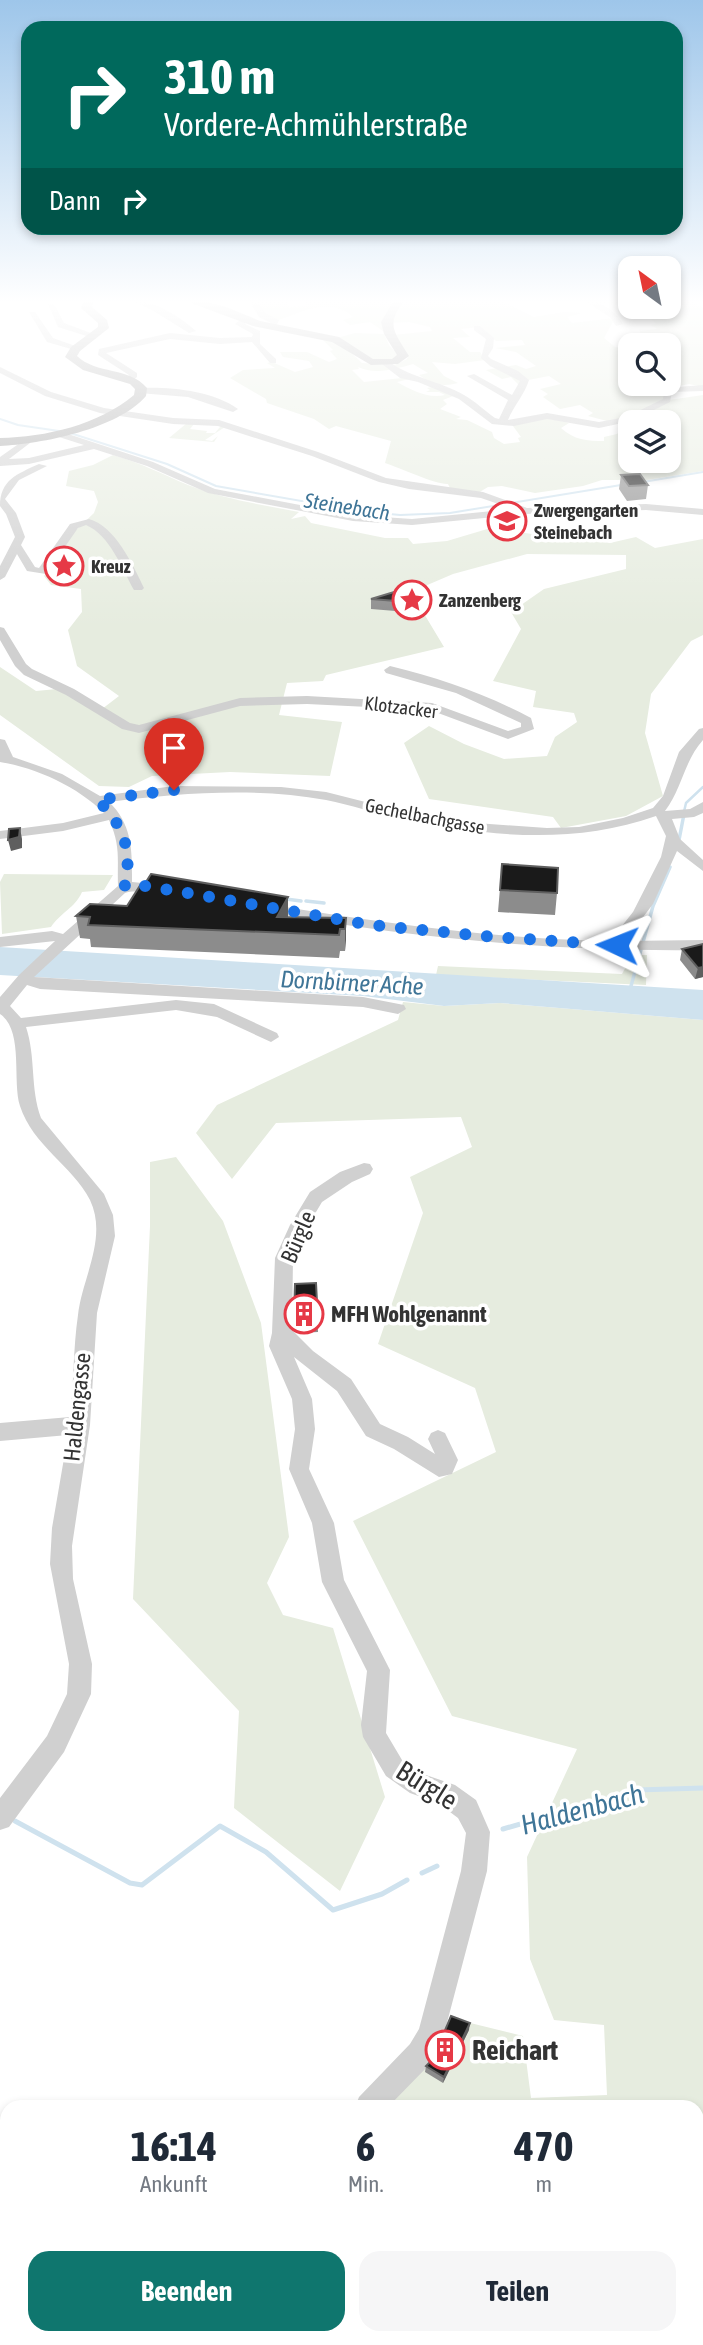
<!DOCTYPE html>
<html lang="de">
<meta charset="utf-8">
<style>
:root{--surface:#fff;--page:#f6f6f7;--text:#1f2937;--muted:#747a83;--accent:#0f766e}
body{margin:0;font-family:"Asap Condensed",sans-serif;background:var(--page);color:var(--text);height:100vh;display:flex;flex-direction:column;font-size:26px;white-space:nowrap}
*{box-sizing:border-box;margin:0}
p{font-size:23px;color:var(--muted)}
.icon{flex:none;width:38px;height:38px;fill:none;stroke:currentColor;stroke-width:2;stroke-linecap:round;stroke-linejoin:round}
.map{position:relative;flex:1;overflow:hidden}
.panel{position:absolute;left:0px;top:2100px;width:704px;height:245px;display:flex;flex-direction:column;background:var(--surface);border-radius:21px 21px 0 0;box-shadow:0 4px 10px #0003}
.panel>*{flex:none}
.top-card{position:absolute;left:21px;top:21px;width:662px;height:214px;border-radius:21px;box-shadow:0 4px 10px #0003;background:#00695c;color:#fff;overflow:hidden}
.needle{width:46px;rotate:327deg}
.controls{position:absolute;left:618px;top:256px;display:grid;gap:14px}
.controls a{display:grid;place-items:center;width:63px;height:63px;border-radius:14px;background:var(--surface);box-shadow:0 4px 10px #0003;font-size:35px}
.pin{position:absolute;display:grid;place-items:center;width:60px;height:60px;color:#fff;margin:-72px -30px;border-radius:50% 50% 50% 0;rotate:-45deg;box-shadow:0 0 7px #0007}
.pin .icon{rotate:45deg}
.me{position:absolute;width:77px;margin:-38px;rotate:272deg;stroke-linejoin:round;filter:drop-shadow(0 0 5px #0008)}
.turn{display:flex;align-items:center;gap:24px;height:147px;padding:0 28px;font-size:32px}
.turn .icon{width:91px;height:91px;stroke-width:2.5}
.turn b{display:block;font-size:49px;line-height:60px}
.then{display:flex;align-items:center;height:66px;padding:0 28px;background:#0003;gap:14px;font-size:26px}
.eta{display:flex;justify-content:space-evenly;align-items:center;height:119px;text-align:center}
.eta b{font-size:42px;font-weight:700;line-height:49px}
.action{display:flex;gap:14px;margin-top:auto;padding:14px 28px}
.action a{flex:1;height:80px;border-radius:21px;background:var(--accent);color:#fff;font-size:28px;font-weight:700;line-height:80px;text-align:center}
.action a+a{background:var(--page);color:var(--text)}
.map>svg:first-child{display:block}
.green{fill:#e6ecdf;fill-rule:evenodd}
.water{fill:#cfe2ee}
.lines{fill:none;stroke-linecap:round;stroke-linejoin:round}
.stream-far3{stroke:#cfe2ee;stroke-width:2}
.stream-far2{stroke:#cfe2ee;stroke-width:2.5}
.stream-far1{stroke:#cfe2ee;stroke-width:3.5}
.stream{stroke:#cfe2ee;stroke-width:5}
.minor{fill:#d0d0d0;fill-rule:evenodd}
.major{fill:#ababab;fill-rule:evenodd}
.wall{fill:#8c8c8c}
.shaded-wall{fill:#5f5f5f}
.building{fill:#1a1a1a;stroke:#5f5f5f;stroke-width:2}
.route{stroke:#1a73e8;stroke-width:12;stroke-dasharray:0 21.6}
.labels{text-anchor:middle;stroke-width:7;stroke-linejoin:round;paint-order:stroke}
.far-poi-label{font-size:19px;font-weight:bold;fill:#333;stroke:#fff;text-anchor:start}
.far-street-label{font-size:19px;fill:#333;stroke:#fff}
.far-water-label{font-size:21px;font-style:italic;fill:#3f7597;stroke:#fff}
.street-label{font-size:23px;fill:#333;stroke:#fff}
.poi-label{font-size:23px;font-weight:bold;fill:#333;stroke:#fff;text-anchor:start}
.water-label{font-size:24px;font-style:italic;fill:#3f7597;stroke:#fff}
.near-street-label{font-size:28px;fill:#333;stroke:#fff}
.near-water-label{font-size:28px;font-style:italic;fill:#3f7597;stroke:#fff}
.near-poi-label{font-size:28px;font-weight:bold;fill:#333;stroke:#fff;text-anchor:start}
</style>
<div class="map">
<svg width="703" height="2345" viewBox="0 0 703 2345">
<rect width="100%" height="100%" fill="#fff"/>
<path class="green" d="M 256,300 L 284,300 L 290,307 L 306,306 L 306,300 L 500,300 L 534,317 L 564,312 L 582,313 L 567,317 L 572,323 L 615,318 L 604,338 L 615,347 L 630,349 L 630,383 L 668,383 L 668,345 L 643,345 L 640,331 L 657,329 L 651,325 L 656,324 C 651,316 624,303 615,303 C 605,302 602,305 592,300 L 630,300 L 630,306 L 668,306 L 669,300 L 690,300 L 703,308 L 703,387 L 689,384 L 669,388 L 669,400 L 703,395 L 703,471 L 647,480 L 602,480 L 583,486 L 535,493 L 502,486 L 488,487 L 478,493 L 450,488 L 448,484 C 437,485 400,468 385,463 L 391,441 L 336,426 L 329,429 L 314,419 L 267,403 L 266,399 L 230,378 L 243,370 L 275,368 L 267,363 L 272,362 L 295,372 L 313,367 L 309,361 L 283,357 L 280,352 L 307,352 L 329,362 L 337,359 L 330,351 L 333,350 L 320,337 L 344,346 L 362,363 L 395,365 L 407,359 L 408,356 L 393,335 L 432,331 L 430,327 L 409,322 L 384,323 L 383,331 L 370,322 L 350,325 L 343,320 L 353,317 C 331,296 301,312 276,321 L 267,317 ZM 479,327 L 496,341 L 522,340 L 525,345 L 495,348 L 516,352 L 536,366 L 526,369 L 516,365 L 486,370 L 502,379 L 511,377 L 520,386 L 523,381 L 549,376 L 561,384 L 540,389 L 548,394 L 543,397 L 560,409 L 580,405 L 593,413 L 588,416 L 607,421 L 632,420 L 617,434 L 604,437 L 604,441 C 587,441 574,440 561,428 L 569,423 C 551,418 530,416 513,426 L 521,437 L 518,438 L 520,442 L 504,444 L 494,438 L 492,432 L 467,420 L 456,419 L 461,417 L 440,409 L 447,404 L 443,400 L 453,396 L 432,387 L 427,388 L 430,390 L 426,392 L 439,392 L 445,395 C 428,399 411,390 397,382 L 409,379 L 402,378 L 364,382 L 352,370 L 359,369 L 358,367 C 375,375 396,369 413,364 L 428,373 L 419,375 C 433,385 442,387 458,383 L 444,376 L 432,362 L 455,364 L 485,360 L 480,352 L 470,352 L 453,338 L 470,337 L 461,329 ZM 630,422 L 668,422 L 668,460 L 630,460 Z
M 355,333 L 384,334 L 389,345 L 398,355 L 395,360 L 376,361 L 337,338 Z
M 187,423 L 194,424 L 190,429 L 207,431 L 206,433 L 215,433 L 220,427 L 225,427 L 205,440 L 212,441 L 218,436 L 214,442 L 169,438 Z
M 113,455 C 141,463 162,474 188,485 C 224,499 262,505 299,512 L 291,519 L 305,516 L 311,523 L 385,538 L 408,538 L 413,544 L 447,541 L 494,527 L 506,527 L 513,531 L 538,535 L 556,533 L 610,543 L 636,537 L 655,548 L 703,539 L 703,635 L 691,641 L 651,694 L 645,733 L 663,796 L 626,816 L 561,828 L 553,817 L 429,799 L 404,743 L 429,726 L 464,744 L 504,759 L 547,756 L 555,737 L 577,722 L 574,713 L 533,707 L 536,691 L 493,681 L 521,629 L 511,612 L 544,589 L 626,569 L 626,555 L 527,554 L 453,574 L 411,592 L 444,647 L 326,675 L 323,681 L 287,683 L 279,715 L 342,722 L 330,776 L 230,772 L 152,776 L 129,787 L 99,786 L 0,715 L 0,667 L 36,691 L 57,689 L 102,709 L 119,696 L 77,666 L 68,630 L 82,612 L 81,589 L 51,585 L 44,576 L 73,533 L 94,513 L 98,502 L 94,491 L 66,486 L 69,471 L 93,465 Z
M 4,874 L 113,875 L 104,890 L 82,892 C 75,908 60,913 51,927 L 2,934 L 0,882 Z
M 632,955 L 647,955 L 646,985 L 436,975 L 438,966 L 622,974 Z
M 403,1002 L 444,1006 L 500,1003 L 703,1020 L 703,2344 L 521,2345 L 515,2338 L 696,2338 L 696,2107 L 387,2107 L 454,2019 L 523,2036 L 531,2098 L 607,2095 L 604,2025 L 554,2020 L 530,1959 L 527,1857 L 577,1749 L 452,1716 L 353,1521 L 496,1452 L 475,1388 L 378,1344 L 423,1213 L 410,1177 L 472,1147 L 461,1117 L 276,1123 L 232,1179 L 196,1133 L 217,1105 L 398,1020 Z
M 176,1157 L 223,1221 L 261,1323 L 289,1537 L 267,1583 L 283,1615 L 333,1628 L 385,1797 L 340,1891 L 234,1808 L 239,1711 L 133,1599 L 150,1226 L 150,1162 Z"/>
<path class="water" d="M 0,947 L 703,990 L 703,1020 L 500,1003 L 444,1006 L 363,996 L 0,975 Z"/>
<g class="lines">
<path class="stream-far3" d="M 0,419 L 18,425 L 59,431
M 70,433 L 167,464 L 216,486 L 359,511 L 400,515 L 450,513 L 621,485
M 643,482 L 703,472"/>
<path class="stream-far2" d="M 683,816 L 686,803 L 703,787"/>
<path class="stream-far1" d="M 679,840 L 684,814
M 286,899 L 301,901
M 306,901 L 324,903
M 631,986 L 653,906 L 670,867"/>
<path class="stream" d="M 15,1821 L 130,1883 L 142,1885 L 220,1826 L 266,1852 L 333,1910 L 382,1894 L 407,1880
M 503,1829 L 637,1790 L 703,1788
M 422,1873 L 437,1866"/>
<path class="minor" d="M 130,300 C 154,300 179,316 196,331 L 189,333 L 152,310 Z
M 249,300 L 257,300 L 265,313 L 279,320 L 275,329 L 269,329 L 271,323 L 259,317 Z
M 584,300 C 600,300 615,311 623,324 L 616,326 L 611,318 Z
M 48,304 L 54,304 L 64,323 L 96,335 L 96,339 L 58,327 Z
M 29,312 L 35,312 L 53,338 L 78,347 L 78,351 L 47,342 Z
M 243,318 L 249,318 L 245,324 L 260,331 L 260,344 L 276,359 L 276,363 L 270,363 L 252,342 L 220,344 L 170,339 L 106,353 L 137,373 L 137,377 L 130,382 L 126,379 L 129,375 L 98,355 L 99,349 L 170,333 L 220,338 L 252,337 L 253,334 L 235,324 Z
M 474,326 L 480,326 L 494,338 L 493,348 L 488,356 L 491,359 L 518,371 L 529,380 C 525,394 514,405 508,420 L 547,413 L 599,422 L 626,417 L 663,399 L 665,388 L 703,385 L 703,391 L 672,392 L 670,402 L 632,421 L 599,428 L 547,419 L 514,426 L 492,424 L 459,399 L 418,382 L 400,378 L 382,364 L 389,362 C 412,378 440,381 464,395 C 475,401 485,411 495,418 L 499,419 L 508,400 L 467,376 L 474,374 L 512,395 L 520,381 L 490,366 L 481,358 L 486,339 L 474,330 Z
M 0,367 L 51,392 L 104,408 L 173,418 L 219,420 L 318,452 L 386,478 L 483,492 L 527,508 L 646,504 L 703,509 L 703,515 L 646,510 L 524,514 L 412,525 L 353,521 L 208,493 L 147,466 L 94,449 L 29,464 L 0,466 L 0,457 L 27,438 L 30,439 L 30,443 L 9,459 L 29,458 L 84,445 L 59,437 L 57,435 L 62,432 L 153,462 L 215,489 L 353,515 L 412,519 L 513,509 L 481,498 L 409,489 L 379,482 L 312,456 L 218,426 L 173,424 L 100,413 L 45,396 L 0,373 Z
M 142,388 C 172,387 213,391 238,409 L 233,412 L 188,397 L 139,393 L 138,391 Z
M 39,464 L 47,466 L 19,480 L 5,499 L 16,513 L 25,537 L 21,545 L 35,567 L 39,568 L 70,524 L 89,519 C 115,526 133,565 144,588 L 142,590 L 134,590 C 122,569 110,535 86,525 L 78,528 L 46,574 L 27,571 L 17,554 L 5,577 L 0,580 L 0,566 L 15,537 L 6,514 L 0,506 C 0,480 17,474 39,464 Z
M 0,627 L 4,628 L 26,664 L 32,669 L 74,689 L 130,723 L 139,725 L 240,698 L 307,696 L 432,703 L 508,731 L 521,727 L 521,723 L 456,693 L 386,673 L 384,670 L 390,666 C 440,678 486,694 531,718 L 534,729 L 508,739 L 430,710 L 307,704 L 240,706 L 139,733 L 122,729 L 66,695 L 24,675 L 15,666 L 0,640 Z
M 703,728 L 703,740 C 684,761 682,789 665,811 L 690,809 L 703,802 L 703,813 L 694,817 L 672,819 L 680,839 L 703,860 L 703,871 L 677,851 L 653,904 L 625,941 L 703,940 L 703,950 C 556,952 412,938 267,912 L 260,908 L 267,904 C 381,923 495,939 610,941 L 633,912 L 661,857 L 666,836 L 656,816 C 571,846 485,836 398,818 C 374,813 351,805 326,800 C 256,787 179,793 109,802 C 133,825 132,852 132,882 L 164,885 L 171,889 C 160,899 140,888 125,893 L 34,977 L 363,997 L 404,1005 L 406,1009 L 398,1014 L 363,1007 L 40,989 L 27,985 L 10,1006 L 21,1018 L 176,1000 L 214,1004 L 277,1033 L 279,1037 L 271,1042 L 217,1017 L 176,1010 L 26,1027 C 36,1057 30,1088 41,1118 L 104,1194 L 113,1215 L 115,1236 L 97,1313 L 90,1425 L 72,1546 L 73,1579 L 92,1664 L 91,1694 L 64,1752 L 9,1827 L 0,1830 L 0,1798 L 47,1736 L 67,1694 L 69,1664 L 50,1564 L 52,1528 L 68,1435 L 0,1441 L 0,1423 L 70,1417 C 74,1383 73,1349 78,1315 C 82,1278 108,1238 90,1200 C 72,1165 33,1146 20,1106 C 12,1081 24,1030 0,1014 L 0,997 L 19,975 L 55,941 L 0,947 L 0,937 L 52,931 L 63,934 L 118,886 C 117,859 121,846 109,820 L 63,831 L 0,839 L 0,831 L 63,823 L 104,813 C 78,787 37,768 0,762 L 0,739 L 5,740 L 13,757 L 62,774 L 100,796 L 174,786 L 281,787 L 326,792 L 397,810 L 462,822 L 547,828 L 579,827 L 623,818 L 653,808 L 663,796 L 679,752 L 699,729 Z
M 364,1163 L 370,1164 L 373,1169 L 370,1174 L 352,1182 L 322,1202 L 307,1227 L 293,1258 L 292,1330 L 313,1351 L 351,1379 L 380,1424 L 408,1437 L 435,1454 L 428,1439 L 431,1433 L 438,1430 L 445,1433 L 458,1460 L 452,1474 L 439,1477 L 394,1449 L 366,1436 L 337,1391 L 294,1357 L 312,1399 L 315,1429 L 309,1469 L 334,1523 L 344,1580 L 390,1670 L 386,1733 L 402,1760 L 426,1775 L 455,1785 L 476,1800 L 490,1832 L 487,1871 L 444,2034 L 430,2064 L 388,2107 L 355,2107 L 359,2097 L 410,2044 L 419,2029 L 461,1871 L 466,1833 L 458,1818 L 438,1803 L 410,1793 L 386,1776 L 363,1737 L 361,1725 L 367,1671 L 322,1582 L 312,1523 L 289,1469 L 295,1429 L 292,1399 L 269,1346 L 272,1333 L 275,1258 L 290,1225 L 310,1192 L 340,1172 Z
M 7,2256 L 7,2287 L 0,2290 L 0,2259 Z
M 475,2338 L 509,2338 L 512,2345 L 478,2345 Z"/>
<path class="major" d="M 84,300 L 94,300 L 92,307 L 107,320 L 109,328 L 80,351 L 77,356 C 97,375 128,366 147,388 L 146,396 C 118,429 41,444 0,446 L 0,438 C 46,437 98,425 134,395 L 135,389 L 130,384 L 83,370 L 65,357 L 71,347 L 98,327 L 98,323 L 81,308 Z
M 183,300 L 201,300 L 226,307 L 260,321 L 339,337 L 373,359 L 392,359 L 397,355 L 384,334 L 381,322 L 394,300 L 405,300 C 385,325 394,331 409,356 L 398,364 L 371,365 L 332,342 L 253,326 Z"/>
</g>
<path class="wall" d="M 621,475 L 648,485 L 646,499 L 627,501 L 619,489 Z
M 371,599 L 409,602 L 408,612 L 371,609 Z
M 502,864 L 557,893 L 555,915 L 498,912 Z
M 288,897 L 288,917 L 346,918 L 345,951 L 340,951 L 339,958 L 91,947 L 90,939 L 80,938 L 76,916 L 127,906 Z
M 703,944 L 703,977 L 695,979 L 680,960 L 682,949 Z
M 316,1283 L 318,1332 L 299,1333 L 295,1329 L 294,1318 Z
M 469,2030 L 443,2083 L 425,2072 L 426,2066 Z"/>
<path class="shaded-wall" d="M 20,828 L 22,839 L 22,848 L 11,851 L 8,840 Z
M 288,897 L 288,919 L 277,917 Z
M 346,918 L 346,940 L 345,951 L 345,929 Z
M 703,967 L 703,977 L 695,979 L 698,968 Z
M 470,2023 L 469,2030 L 443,2083 L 444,2077 Z"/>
<path class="building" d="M 640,474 L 648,485 L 629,486 L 621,475 Z
M 397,591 L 409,602 L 371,599 Z
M 20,828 L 19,837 L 8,840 L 9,829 Z
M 502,864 L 558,868 L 557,893 L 500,890 Z
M 151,874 L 288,897 L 277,917 L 346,918 L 345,929 L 340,929 L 339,935 L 88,925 L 90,917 L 76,916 L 90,904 L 127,906 L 141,884 L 144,885 Z
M 703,944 L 703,967 L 698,968 L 682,949 Z
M 316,1283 L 318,1321 L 298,1322 L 294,1318 L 295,1284 Z
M 451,2016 L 470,2023 L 444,2077 L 426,2066 L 433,2059 Z"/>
<linearGradient id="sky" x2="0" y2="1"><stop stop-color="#9ec6ea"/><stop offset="0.48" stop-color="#fff"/><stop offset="1" stop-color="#fff" stop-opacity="0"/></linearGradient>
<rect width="703" height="628" fill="url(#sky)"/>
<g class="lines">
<path class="route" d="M 174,790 L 97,800 C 114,814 126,836 128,858 C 128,868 124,877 125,887 L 147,886 L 371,925 L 494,937 L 617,945"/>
</g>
<defs>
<symbol id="school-ring" viewBox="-11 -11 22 22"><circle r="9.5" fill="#fff" stroke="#e63946" stroke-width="1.5"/><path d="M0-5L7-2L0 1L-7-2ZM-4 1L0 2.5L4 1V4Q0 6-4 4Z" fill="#e63946"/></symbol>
<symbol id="sight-ring" viewBox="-11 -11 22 22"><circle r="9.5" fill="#fff" stroke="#e63946" stroke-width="1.5"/><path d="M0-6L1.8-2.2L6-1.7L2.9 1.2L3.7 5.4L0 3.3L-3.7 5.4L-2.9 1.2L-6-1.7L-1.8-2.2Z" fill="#e63946"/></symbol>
<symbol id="building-ring" viewBox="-11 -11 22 22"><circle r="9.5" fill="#fff" stroke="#e63946" stroke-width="1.5"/><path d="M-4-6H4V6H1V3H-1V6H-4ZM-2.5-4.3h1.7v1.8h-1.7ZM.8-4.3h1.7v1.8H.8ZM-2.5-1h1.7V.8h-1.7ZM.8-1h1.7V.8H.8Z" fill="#e63946"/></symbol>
</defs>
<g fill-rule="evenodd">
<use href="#school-ring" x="485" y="499" width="44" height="44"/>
<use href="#sight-ring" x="42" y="544" width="44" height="44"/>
<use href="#sight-ring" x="390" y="578" width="44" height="44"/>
<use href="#building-ring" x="282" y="1292" width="44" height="44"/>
<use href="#building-ring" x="423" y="2028" width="44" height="44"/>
</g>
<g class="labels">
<g class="far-poi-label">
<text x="534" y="517">Zwergengarten<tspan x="534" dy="22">Steinebach</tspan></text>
<text x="91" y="573">Kreuz</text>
<text x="439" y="607">Zanzenberg</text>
</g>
<g class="far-street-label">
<text transform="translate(401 707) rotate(7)" y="7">Klotzacker</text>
<text transform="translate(425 816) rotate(11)" y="7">Gechelbachgasse</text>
</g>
<g class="far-water-label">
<text transform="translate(347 507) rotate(9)" y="7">Steinebach</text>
</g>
<g class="street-label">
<text transform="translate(298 1237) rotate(-67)" y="8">Bürgle</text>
<text transform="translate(77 1407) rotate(-84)" y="8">Haldengasse</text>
</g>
<g class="poi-label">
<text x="331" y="1322">MFH Wohlgenannt</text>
</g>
<g class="water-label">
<text transform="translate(352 983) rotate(3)" y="8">Dornbirner Ache</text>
</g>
<g class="near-street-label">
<text transform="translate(427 1785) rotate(32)" y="10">Bürgle</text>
</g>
<g class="near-water-label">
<text transform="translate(582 1809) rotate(-15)" y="10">Haldenbach</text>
</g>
<g class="near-poi-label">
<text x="472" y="2060">Reichart</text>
</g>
</g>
</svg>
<div class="controls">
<a><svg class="needle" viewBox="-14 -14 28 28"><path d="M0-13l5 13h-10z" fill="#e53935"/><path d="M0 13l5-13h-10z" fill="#747a83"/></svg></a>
<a><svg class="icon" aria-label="search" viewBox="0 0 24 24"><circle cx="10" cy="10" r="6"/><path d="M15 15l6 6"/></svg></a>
<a><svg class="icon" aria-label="layers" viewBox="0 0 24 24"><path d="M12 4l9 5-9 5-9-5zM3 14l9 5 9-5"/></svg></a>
</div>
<div class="pin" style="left:174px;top:790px;background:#d93025"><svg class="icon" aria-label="arrive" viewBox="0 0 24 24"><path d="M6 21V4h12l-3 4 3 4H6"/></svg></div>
<svg class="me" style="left:617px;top:945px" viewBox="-20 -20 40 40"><path d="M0-17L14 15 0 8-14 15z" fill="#1a73e8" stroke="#fff" stroke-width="4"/></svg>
<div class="top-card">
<div class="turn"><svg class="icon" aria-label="right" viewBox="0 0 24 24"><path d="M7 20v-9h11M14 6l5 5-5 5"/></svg><div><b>310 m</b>Vordere-Achmühlerstraße</div></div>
<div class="then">Dann<svg class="icon" aria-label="right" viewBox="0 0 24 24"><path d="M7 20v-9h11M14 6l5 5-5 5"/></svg></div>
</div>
<section class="panel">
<div class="eta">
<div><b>16:14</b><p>Ankunft</p></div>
<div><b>6</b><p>Min.</p></div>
<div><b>470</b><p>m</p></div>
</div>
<div class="action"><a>Beenden</a><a>Teilen</a></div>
</section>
</div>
